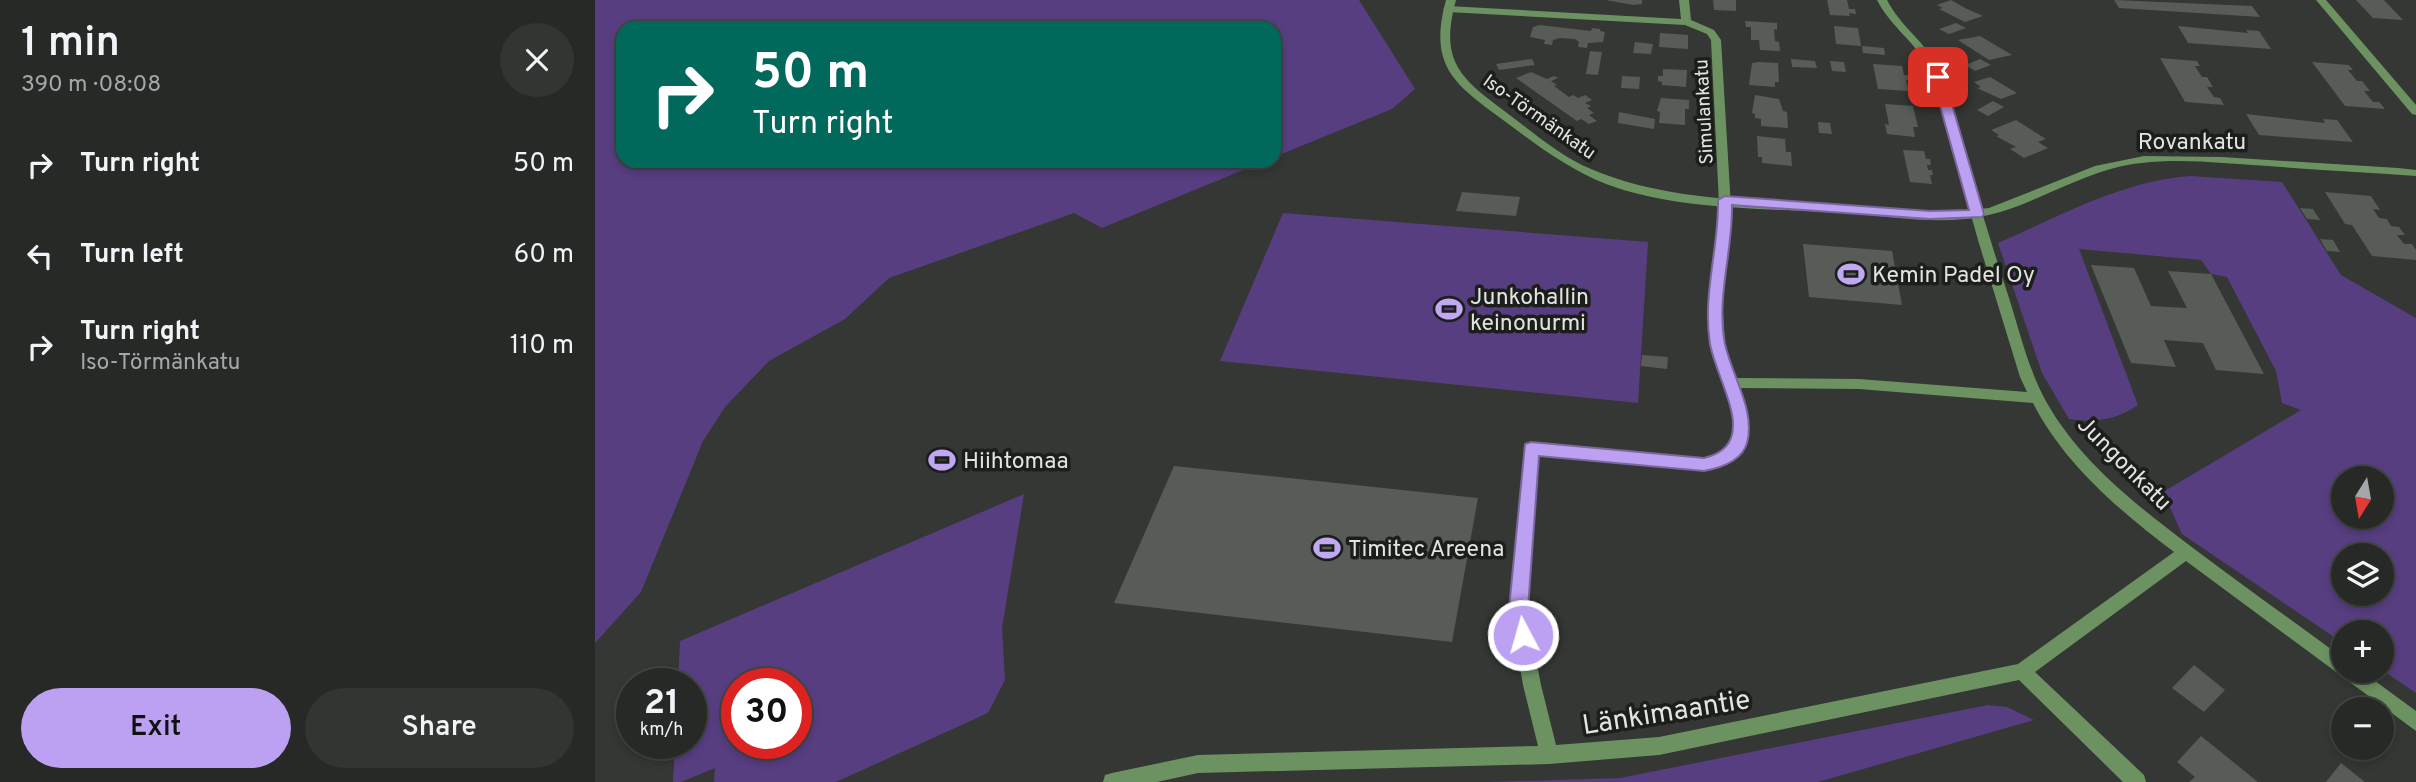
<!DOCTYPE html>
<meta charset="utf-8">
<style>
:root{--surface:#272926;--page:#333532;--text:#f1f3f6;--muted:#a4a6a7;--line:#434543;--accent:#bca0f2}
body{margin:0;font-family:Overpass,sans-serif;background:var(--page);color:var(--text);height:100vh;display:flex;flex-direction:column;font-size:26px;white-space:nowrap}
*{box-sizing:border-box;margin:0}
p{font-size:23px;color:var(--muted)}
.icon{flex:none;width:38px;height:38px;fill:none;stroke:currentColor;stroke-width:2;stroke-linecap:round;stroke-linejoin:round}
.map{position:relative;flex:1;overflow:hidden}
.details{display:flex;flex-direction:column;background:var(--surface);width:595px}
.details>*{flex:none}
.top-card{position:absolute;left:21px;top:21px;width:665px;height:147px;border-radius:21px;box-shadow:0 4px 10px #0003,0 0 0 2px var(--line);background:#00695c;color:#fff;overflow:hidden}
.needle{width:46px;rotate:191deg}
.controls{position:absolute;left:1736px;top:466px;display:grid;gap:14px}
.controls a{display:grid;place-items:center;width:63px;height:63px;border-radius:50%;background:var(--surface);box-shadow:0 4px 10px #0003,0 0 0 2px var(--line);font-size:35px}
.speed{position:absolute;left:21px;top:668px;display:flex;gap:14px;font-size:35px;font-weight:700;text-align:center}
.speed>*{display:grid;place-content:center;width:91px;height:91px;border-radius:50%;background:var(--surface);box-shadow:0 4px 10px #0003,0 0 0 2px var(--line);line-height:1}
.speed small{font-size:18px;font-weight:400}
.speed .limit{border:10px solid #d22;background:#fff;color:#111}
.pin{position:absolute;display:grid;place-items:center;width:60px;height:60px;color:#fff;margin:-30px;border-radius:14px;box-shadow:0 4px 10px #0006}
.me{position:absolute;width:77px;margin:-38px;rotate:354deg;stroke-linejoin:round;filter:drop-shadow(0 0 5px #0008)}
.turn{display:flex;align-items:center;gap:24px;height:147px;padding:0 21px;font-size:32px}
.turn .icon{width:91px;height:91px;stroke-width:2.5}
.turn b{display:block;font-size:49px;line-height:60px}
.round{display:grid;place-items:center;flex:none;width:74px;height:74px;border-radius:37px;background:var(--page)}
.overview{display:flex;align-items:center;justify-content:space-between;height:119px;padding:0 21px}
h1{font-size:42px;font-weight:600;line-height:52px}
.cta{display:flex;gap:14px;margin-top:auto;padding:14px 21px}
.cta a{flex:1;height:80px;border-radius:42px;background:var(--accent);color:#111;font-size:28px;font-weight:600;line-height:80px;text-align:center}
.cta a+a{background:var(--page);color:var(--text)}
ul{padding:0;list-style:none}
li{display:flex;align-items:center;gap:21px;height:91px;padding:0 21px}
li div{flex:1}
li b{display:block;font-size:26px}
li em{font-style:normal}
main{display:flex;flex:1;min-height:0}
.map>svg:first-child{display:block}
.green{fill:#573e81;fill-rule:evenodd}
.building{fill:#585c57}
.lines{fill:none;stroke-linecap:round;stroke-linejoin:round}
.minor{fill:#6d9262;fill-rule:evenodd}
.tertiary{fill:#6d9262;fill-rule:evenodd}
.route{fill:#bca0f2;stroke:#7a689d;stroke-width:2}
.labels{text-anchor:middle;stroke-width:7;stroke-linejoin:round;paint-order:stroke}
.far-street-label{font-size:19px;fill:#e1e4e1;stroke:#1c1e1c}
.street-label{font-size:23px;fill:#e1e4e1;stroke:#1c1e1c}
.poi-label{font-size:23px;fill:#e1e4e1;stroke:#1c1e1c;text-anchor:start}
.near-street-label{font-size:28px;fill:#e1e4e1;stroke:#1c1e1c}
</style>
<main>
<section class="details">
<div class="overview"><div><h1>1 min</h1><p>390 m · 08:08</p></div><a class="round"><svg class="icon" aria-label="close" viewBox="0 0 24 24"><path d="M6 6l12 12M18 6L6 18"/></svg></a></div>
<ul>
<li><svg class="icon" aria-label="right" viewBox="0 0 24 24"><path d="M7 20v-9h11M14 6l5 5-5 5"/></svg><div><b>Turn right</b></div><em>50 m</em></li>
<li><svg class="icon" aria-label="left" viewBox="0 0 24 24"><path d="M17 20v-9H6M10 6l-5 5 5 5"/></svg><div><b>Turn left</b></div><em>60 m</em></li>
<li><svg class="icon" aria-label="right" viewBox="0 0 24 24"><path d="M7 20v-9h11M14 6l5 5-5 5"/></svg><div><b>Turn right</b><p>Iso-Törmänkatu</p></div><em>110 m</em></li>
</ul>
<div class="cta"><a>Exit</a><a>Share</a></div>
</section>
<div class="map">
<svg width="1821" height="782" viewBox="0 0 1821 782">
<rect width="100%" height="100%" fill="#343733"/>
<path class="green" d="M 0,0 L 764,0 L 820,89 L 797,109 L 679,157 L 679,28 L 28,28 L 28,161 L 670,161 L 507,228 L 479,213 L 294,278 L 250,319 L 174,361 L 130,407 L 108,441 L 46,592 L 0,643 Z
M 1595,176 L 1687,182 L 1746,275 L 1821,318 L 1821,693 L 1787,670 L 1787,632 L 1748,632 L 1748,643 L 1587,534 L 1568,492 L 1706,410 L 1687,403 L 1681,371 L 1632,277 L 1616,274 L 1606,260 L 1484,249 L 1543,405 C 1522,420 1499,423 1474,419 L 1447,373 L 1403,243 C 1465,216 1527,181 1595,176 ZM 1748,478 L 1787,478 L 1787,516 L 1748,516 ZM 1748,555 L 1787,555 L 1787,593 L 1748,593 Z
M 688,213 L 1053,242 L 1043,403 L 625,361 Z
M 429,494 L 407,628 L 410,680 L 393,713 L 241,782 L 119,782 L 120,768 L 86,782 L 78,782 L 80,744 L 96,744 L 96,684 L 83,684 L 85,641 ZM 201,684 L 201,744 L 142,744 L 142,684 Z
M 1393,705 L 1412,707 L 1439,720 L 1223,782 L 893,782 L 1025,778 Z"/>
<path class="building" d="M 1011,0 L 1047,0 L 1047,4 L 1038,5 Z
M 1118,0 L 1141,0 L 1141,11 L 1119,10 Z
M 1232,0 L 1252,0 L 1254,9 L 1260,9 L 1261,14 L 1254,13 L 1255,16 L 1235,15 Z
M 1356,0 L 1370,8 L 1388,16 L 1370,22 L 1344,9 L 1348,8 L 1342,5 Z
M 1519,0 L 1657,6 L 1665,17 L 1524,8 Z
M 1761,0 L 1789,0 L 1808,20 L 1778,18 Z
M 1150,21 L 1182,23 L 1182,30 L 1179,29 L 1180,41 L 1184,42 L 1185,51 L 1165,50 L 1164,40 L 1156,40 L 1156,27 L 1151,27 Z
M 1361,23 L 1371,28 L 1354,34 L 1344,29 Z
M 945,25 L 996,31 L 997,28 L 1005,29 L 1005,31 L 1010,32 L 1008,42 L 993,43 L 992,48 L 983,47 L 984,42 L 980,39 L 965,38 L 958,40 L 957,45 L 949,44 L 950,40 L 935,37 L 938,27 Z
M 1239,26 L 1263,28 L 1266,46 L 1241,44 Z
M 1583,26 L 1653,33 L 1651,30 L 1664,31 L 1676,49 L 1593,43 Z
M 1065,33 L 1093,35 L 1093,49 L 1064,47 Z
M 1385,36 L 1417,55 L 1394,60 L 1363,40 Z
M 1040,42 L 1058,44 L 1056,54 L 1038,53 Z
M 1267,46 L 1289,48 L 1290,55 L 1268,53 Z
M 995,51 L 1007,52 L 1003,75 L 991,74 Z
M 1565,58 L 1602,61 L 1605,66 L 1600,66 L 1607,77 L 1612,77 L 1618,87 L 1612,87 L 1619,97 L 1625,98 L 1629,105 L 1590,102 Z
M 937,59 L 940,65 L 904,70 L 901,64 Z
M 1196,59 L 1220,61 L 1222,68 L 1197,67 Z
M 1385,59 L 1396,65 L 1380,71 L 1370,65 Z
M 1235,61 L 1249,62 L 1251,72 L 1237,71 Z
M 1163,62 L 1183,63 L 1184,82 L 1180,82 L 1180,87 L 1154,85 L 1157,63 Z
M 1717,62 L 1754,65 L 1758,70 L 1753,70 L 1762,81 L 1767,81 L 1775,91 L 1769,91 L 1778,102 L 1784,102 L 1790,109 L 1750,106 Z
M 1278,64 L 1307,66 L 1309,75 L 1315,75 L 1316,80 L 1311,80 L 1314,91 L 1283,89 Z
M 1068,69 L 1092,70 L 1091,87 L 1067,85 L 1067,82 L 1063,81 L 1063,76 L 1068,76 Z
M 936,72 L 952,79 L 959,76 L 963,78 L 956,81 L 962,85 L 959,86 L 974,97 L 978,95 L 983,98 L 990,95 L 997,100 L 990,103 L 996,106 L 992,108 L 999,113 L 994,115 L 1002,121 L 994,124 L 986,119 L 982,121 L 921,78 Z
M 1027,76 L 1045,77 L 1044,89 L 1026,88 Z
M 1395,77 L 1422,93 L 1406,99 L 1382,88 L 1386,87 L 1379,82 Z
M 1160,95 L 1184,99 L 1188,111 L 1192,112 L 1193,128 L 1166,126 L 1166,119 L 1160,118 L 1160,114 L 1157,113 Z
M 1066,98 L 1094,100 L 1094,109 L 1090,109 L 1090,125 L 1064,123 L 1065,112 L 1062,111 Z
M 1398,101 L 1409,107 L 1393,116 L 1382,110 Z
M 1290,104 L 1318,106 L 1323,127 L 1318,127 L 1320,137 L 1292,134 L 1290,124 L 1294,125 Z
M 1024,112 L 1060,119 L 1059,129 L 1023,123 Z
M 1651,114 L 1730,123 L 1728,119 L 1742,120 L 1758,142 L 1664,135 Z
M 1421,120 L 1451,139 L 1443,142 L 1453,148 L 1429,158 L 1415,149 L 1421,147 L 1401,136 L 1404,135 L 1396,130 Z
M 1223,122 L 1235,123 L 1237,134 L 1224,133 Z
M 1162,136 L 1190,139 L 1191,152 L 1196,152 L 1197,166 L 1167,163 L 1167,157 L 1163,157 Z
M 1308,150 L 1329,151 L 1331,159 L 1335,159 L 1336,165 L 1332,165 L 1333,170 L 1337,170 L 1338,175 L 1335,175 L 1337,184 L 1315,182 Z
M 867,192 L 925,197 L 921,216 L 861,211 Z
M 1730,192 L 1776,196 L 1785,210 L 1778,209 L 1784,218 L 1792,219 L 1796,226 L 1804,227 L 1810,235 L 1802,235 L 1809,244 L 1817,244 L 1821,250 L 1821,260 L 1777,256 L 1757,225 L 1750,224 Z
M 1705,208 L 1718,209 L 1725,220 L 1712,219 Z
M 1725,239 L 1738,240 L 1745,252 L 1732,251 Z
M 1208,244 L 1297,251 L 1307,305 L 1214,297 Z
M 1496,265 L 1539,268 L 1556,306 L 1592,308 L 1573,271 L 1616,274 L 1669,374 L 1621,370 L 1608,343 L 1569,340 L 1581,367 L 1536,363 Z
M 1047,355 L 1073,357 L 1072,369 L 1046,366 Z
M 579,466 L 883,498 L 857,642 L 519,603 Z
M 1599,665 L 1630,690 L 1609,712 L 1577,688 Z
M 1606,736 L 1663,782 L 1594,782 L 1600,777 L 1582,762 Z
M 1746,763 L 1770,782 L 1731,782 Z"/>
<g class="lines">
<path class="minor" d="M 1084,0 L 1094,0 L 1096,20 L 1119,30 L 1126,40 L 1137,224 L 1129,262 L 1128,312 L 1130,344 L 1140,378 L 1264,379 L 1432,392 L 1425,377 L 1383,240 L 1335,69 C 1321,43 1296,27 1282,0 L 1292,0 C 1305,26 1331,43 1345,69 C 1367,146 1389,222 1414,298 C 1425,333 1434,371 1452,403 C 1486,463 1544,507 1598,548 C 1647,585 1698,621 1748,658 L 1748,670 L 1765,670 L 1821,711 L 1821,731 L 1591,561 L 1440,672 L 1549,775 L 1551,782 L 1528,782 L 1424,680 L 1064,755 L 954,764 L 603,773 L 562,782 L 508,782 L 510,775 L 517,773 L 603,755 L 943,746 L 928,685 L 915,609 L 931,445 L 936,443 L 1109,459 C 1129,455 1138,444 1140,424 L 1116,344 L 1114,312 L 1117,262 L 1125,224 L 1116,40 L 1112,34 L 1090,25 L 853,12 L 848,9 L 853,6 L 1086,19 ZM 1143,388 L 1264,389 L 1438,403 C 1469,464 1525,511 1579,552 L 1423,664 L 1064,737 L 961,745 L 946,685 L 931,609 L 943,455 L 1109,471 C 1133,466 1159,449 1153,421 C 1151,410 1147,399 1143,388 Z
M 1721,0 L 1731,0 L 1821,105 L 1821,115 L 1817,114 Z"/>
<path class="tertiary" d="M 851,0 L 861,0 C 844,62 865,78 912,113 C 939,133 965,156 996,169 C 1068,200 1150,200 1226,204 C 1270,207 1315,213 1359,212 L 1394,208 L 1500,166 L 1549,156 L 1627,157 L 1803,168 L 1821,170 L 1821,176 C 1772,172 1722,170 1673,166 C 1632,164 1589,158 1547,163 C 1484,169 1433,213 1370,219 C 1331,223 1290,216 1250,213 C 1173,208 1084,211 1011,184 C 971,168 939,143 904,117 C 856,82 834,63 851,0 Z"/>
</g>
<path class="route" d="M 1343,74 L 1349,77 L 1389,214 L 1387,217 L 1335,219 L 1137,205 C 1138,251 1121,297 1130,344 C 1137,376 1161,411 1152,443 C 1147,461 1125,468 1109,471 L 944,456 L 933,609 L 938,635 L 935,641 L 928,643 L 921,641 L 914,609 L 930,444 L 936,442 L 1109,458 C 1126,454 1138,444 1138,426 C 1139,404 1119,367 1115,344 C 1107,295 1124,248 1123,200 L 1130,196 L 1335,211 L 1374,210 L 1337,77 Z"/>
<defs>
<symbol id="stadium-bare" viewBox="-9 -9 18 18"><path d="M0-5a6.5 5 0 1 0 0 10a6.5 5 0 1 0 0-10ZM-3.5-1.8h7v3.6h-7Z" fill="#c0a8f3" stroke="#1c1e1c" stroke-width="2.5" paint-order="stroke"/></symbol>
</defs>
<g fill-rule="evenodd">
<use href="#stadium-bare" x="1237" y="255" width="38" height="38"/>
<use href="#stadium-bare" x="835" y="290" width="38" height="38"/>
<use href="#stadium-bare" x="328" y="441" width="38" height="38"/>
<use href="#stadium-bare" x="713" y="529" width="38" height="38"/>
</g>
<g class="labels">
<g class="far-street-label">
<text transform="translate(1108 112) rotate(-93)" y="7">Simulankatu</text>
<text transform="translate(945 116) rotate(35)" y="7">Iso-Törmänkatu</text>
</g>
<g class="street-label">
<text x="1597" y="149">Rovankatu</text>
<text transform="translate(1530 463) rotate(45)" y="8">Jungonkatu</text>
</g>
<g class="poi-label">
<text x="1277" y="282">Kemin Padel Oy</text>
<text x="875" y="304">Junkohallin<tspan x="875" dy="26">keinonurmi</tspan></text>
<text x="368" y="468">Hiihtomaa</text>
<text x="753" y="556">Timitec Areena</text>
</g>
<g class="near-street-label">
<text transform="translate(1071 711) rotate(-9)" y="10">Länkimaantie</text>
</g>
</g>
</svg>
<div class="controls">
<a><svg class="needle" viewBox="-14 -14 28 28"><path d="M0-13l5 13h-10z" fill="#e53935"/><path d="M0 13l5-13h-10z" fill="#a4a6a7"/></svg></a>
<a><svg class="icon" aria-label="layers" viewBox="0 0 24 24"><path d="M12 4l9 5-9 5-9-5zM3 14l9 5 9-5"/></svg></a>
<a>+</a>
<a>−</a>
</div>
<div class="speed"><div>21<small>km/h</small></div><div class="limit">30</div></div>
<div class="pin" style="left:1343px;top:77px;background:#d93025"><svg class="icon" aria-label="arrive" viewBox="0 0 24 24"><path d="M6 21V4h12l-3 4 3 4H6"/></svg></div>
<svg class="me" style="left:928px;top:635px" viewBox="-20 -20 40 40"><circle r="17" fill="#bca0f2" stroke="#fff" stroke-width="3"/><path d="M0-11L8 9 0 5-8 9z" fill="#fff"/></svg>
<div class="top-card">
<div class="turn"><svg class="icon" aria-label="right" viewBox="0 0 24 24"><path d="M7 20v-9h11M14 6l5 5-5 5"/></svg><div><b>50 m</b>Turn right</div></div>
</div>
</div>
</main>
